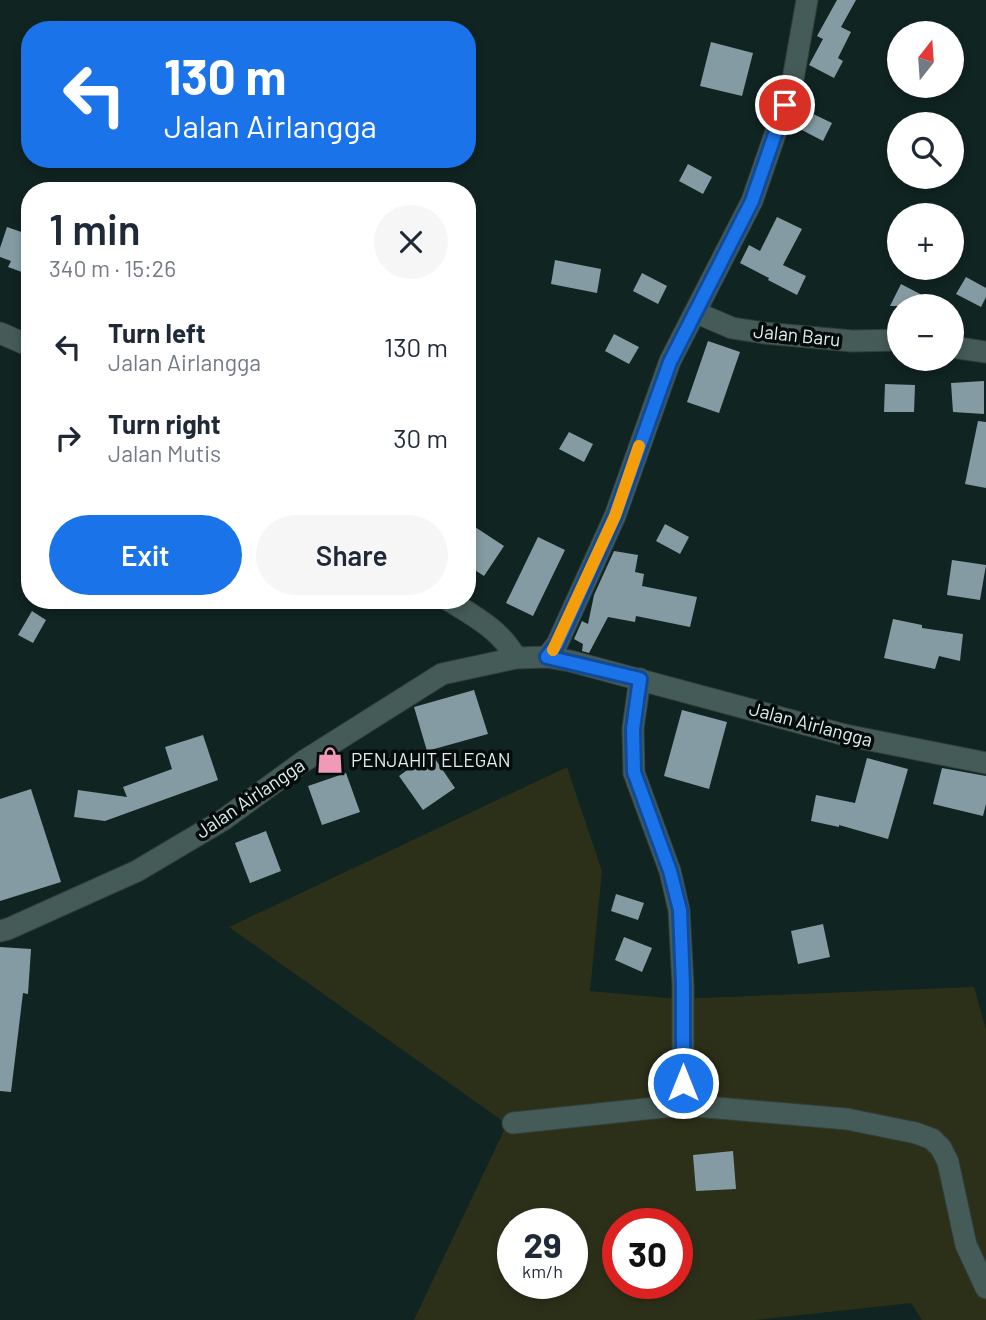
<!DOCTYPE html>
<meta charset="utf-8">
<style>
:root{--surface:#fff;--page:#f6f6f7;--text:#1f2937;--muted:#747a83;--accent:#1a73e8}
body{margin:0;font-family:Barlow,sans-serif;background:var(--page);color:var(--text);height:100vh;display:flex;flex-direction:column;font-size:26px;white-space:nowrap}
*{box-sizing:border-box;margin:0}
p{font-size:23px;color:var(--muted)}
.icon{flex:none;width:38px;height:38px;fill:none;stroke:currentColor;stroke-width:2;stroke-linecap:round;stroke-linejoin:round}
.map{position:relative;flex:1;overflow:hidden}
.sheet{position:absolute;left:21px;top:182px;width:455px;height:427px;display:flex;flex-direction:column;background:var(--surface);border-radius:28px;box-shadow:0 4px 10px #0003}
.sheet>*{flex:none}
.banner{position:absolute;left:21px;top:21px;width:455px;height:147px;border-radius:28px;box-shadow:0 4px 10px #0003;background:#1a73e8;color:#fff;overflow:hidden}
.needle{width:46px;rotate:17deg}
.controls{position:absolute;left:887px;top:21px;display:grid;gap:14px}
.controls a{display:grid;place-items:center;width:77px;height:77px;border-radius:50%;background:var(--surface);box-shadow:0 4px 10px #0003;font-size:35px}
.speed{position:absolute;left:497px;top:1208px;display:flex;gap:14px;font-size:35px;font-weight:700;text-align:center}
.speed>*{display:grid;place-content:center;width:91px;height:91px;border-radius:50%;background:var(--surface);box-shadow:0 4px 10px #0003;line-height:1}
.speed small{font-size:18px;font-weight:400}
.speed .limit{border:10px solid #d22;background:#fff;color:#111}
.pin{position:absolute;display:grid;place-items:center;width:60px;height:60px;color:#fff;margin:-30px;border:4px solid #fff;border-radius:50%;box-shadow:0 2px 7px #0007}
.me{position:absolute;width:77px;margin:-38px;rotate:0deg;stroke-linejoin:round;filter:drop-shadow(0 0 5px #0008)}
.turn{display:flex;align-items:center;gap:24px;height:147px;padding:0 28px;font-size:32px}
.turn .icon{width:91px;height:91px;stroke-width:2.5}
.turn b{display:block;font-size:49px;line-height:60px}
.round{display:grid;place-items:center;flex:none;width:74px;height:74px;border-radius:37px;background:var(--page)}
.summary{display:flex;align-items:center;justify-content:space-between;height:119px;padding:0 28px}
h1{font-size:42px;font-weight:600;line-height:52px}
.button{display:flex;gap:14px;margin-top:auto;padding:14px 28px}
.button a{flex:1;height:80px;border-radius:42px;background:var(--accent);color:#fff;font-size:28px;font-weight:600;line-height:80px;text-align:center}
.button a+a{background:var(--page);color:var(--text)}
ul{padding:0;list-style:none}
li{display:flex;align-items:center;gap:21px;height:91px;padding:0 28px}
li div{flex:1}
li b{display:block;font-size:26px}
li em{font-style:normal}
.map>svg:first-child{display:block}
.green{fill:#2d3019;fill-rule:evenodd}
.building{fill:#859ba3}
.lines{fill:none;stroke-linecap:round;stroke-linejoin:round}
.street-casing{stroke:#323e3c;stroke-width:23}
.street{stroke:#455b57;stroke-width:21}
.route-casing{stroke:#114b97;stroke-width:18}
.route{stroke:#1a73e8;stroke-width:12}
.slow{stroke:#f59e0b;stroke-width:12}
.labels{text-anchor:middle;stroke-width:7;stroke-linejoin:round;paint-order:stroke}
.street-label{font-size:19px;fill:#e1edeb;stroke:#040c0b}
.poi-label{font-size:19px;fill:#e1edeb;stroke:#040c0b;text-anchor:start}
</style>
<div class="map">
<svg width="986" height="1320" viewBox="0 0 986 1320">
<rect width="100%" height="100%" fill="#102422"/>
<path class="green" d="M 567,767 L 602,871 L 590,991 L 678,999 L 974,987 L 986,1030 L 986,1320 L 922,1320 L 911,1303 L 755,1320 L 414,1320 L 507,1124 L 229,927 ZM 513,1223 L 572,1223 L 572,1283 L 513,1283 ZM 618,1223 L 677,1223 L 677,1283 L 618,1283 Z"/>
<path class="building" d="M 837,0 L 856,0 L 841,27 L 851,32 L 838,58 L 843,61 L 834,78 L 809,65 L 823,39 L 817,36 Z
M 711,42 L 753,53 L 742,96 L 700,86 Z
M 807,111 L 832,123 L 823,141 L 798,128 Z
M 688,164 L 712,177 L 703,194 L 679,181 Z
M 777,217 L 802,229 L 783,265 L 806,276 L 797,295 L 768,280 L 769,278 L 740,263 L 749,245 L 760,251 Z
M 7,227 L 30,235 L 30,275 L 8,267 L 11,261 L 0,257 L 0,248 Z
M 555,260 L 601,269 L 597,293 L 551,284 Z
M 642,273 L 667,286 L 658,304 L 633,291 Z
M 966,277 L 986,288 L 986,297 L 981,307 L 956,294 Z
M 901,284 L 943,306 L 890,306 Z
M 614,334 L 639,347 L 629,364 L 605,351 Z
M 708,341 L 740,352 L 719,413 L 687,402 Z
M 984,381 L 984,414 L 953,412 L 951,383 Z
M 885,384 L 915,385 L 914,412 L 884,412 Z
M 978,421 L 986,422 L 986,488 L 965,484 Z
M 569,432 L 593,444 L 584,462 L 559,449 Z
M 665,524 L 689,537 L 680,554 L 656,541 Z
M 475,527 L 504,546 L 484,576 L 467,565 L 467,539 Z
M 538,537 L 565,550 L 533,616 L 506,603 Z
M 614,551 L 638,555 L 635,572 L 644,574 L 642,586 L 697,597 L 690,627 L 636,616 L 635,622 L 608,617 L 589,653 L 582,651 L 583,644 L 574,639 L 582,621 L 588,624 L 594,595 Z
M 952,560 L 986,565 L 980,600 L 947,595 Z
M 32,611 L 46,620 L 33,643 L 18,635 Z
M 893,619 L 922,625 L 922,628 L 963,634 L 960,661 L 939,656 L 935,669 L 884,658 Z
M 474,690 L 488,734 L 427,751 L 414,707 Z
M 682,710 L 727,722 L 709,789 L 664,776 Z
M 203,735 L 218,780 L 105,821 L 74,817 L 78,790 L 127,797 L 123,787 L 172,769 L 165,747 Z
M 431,753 L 455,788 L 423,810 L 399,776 Z
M 867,758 L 908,769 L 888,839 L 839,825 L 839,827 L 811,821 L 816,795 L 855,803 Z
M 942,768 L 986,776 L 986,804 L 983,816 L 933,804 Z
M 346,773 L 360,812 L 322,825 L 308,786 Z
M 31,789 L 61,882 L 0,901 L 0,799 Z
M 266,831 L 281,871 L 250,883 L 235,843 Z
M 616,894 L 644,903 L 638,920 L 611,911 Z
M 823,924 L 830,957 L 798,964 L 791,931 Z
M 624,937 L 652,948 L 642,972 L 615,960 Z
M 0,947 L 31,949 L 28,994 L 23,993 L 11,1092 L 0,1091 Z
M 733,1151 L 736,1189 L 696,1191 L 693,1155 Z"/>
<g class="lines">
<defs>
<path id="street" d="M 697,313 L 732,328 L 764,333 L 852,341 L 900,340
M 0,333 L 30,346
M 952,347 L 986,352
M 448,600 C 474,616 501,630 516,658
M 547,657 L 557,644 L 615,516 L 670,361 L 752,201 L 792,85 L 807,0
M 640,679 L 633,728 L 634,773 L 670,871 L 679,910 L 683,986 L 683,1105
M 0,931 L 8,929 L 137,871 L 223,820 L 304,761 L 442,674 L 516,658 L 547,657 L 570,661 L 845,735 L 986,763
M 513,1123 L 683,1105 L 847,1119 L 916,1133 L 932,1139 L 941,1148 L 948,1162 L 966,1245 L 986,1288"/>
</defs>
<use href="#street" class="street-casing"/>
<use href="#street" class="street"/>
</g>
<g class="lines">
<defs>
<path id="route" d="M 683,1083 L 683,986 L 680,910 L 670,871 L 634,772 L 633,729 L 640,679 L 547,657 L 557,644 L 615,516 L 670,362 L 752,201 L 785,105"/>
</defs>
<use href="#route" class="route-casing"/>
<use href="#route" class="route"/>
<path class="slow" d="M 553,650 L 615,516 L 639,446"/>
</g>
<defs>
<symbol id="shop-bare" viewBox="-9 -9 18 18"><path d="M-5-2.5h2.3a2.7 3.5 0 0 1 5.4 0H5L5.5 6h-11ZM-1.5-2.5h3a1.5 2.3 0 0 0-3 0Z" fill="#f09ab7" stroke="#040c0b" stroke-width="2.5" paint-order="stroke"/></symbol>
</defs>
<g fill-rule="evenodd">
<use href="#shop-bare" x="311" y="741" width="38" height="38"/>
</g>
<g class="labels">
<g class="street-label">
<text transform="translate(797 335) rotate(6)" y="7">Jalan Baru</text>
<text transform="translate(811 724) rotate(15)" y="7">Jalan Airlangga</text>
<text transform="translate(250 798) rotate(-34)" y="7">Jalan Airlangga</text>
</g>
<g class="poi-label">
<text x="351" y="767">PENJAHIT ELEGAN</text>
</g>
</g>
</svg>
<div class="controls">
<a><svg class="needle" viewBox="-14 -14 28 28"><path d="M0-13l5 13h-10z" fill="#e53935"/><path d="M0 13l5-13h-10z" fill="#747a83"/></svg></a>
<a><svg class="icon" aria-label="search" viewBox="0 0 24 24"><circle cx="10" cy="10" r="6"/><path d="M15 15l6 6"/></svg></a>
<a>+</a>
<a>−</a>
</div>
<div class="speed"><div>29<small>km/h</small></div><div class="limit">30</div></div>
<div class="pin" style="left:785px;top:105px;background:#d93025"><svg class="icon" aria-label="arrive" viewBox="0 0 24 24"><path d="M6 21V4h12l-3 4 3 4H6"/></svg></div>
<svg class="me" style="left:683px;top:1083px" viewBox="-20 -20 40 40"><circle r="17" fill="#1a73e8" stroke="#fff" stroke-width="3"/><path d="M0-11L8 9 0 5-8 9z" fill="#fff"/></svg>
<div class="banner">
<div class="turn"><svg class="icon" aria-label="left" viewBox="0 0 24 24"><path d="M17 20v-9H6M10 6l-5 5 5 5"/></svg><div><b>130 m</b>Jalan Airlangga</div></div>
</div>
<section class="sheet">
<div class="summary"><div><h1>1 min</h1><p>340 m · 15:26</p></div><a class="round"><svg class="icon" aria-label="close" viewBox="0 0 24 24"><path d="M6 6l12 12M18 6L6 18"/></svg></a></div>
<ul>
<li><svg class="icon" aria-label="left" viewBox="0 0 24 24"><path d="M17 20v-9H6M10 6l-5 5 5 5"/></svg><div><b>Turn left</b><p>Jalan Airlangga</p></div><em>130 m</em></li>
<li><svg class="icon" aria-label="right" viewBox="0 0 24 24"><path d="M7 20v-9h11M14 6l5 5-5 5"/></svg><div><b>Turn right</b><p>Jalan Mutis</p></div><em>30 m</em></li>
</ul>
<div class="button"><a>Exit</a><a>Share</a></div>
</section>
</div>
